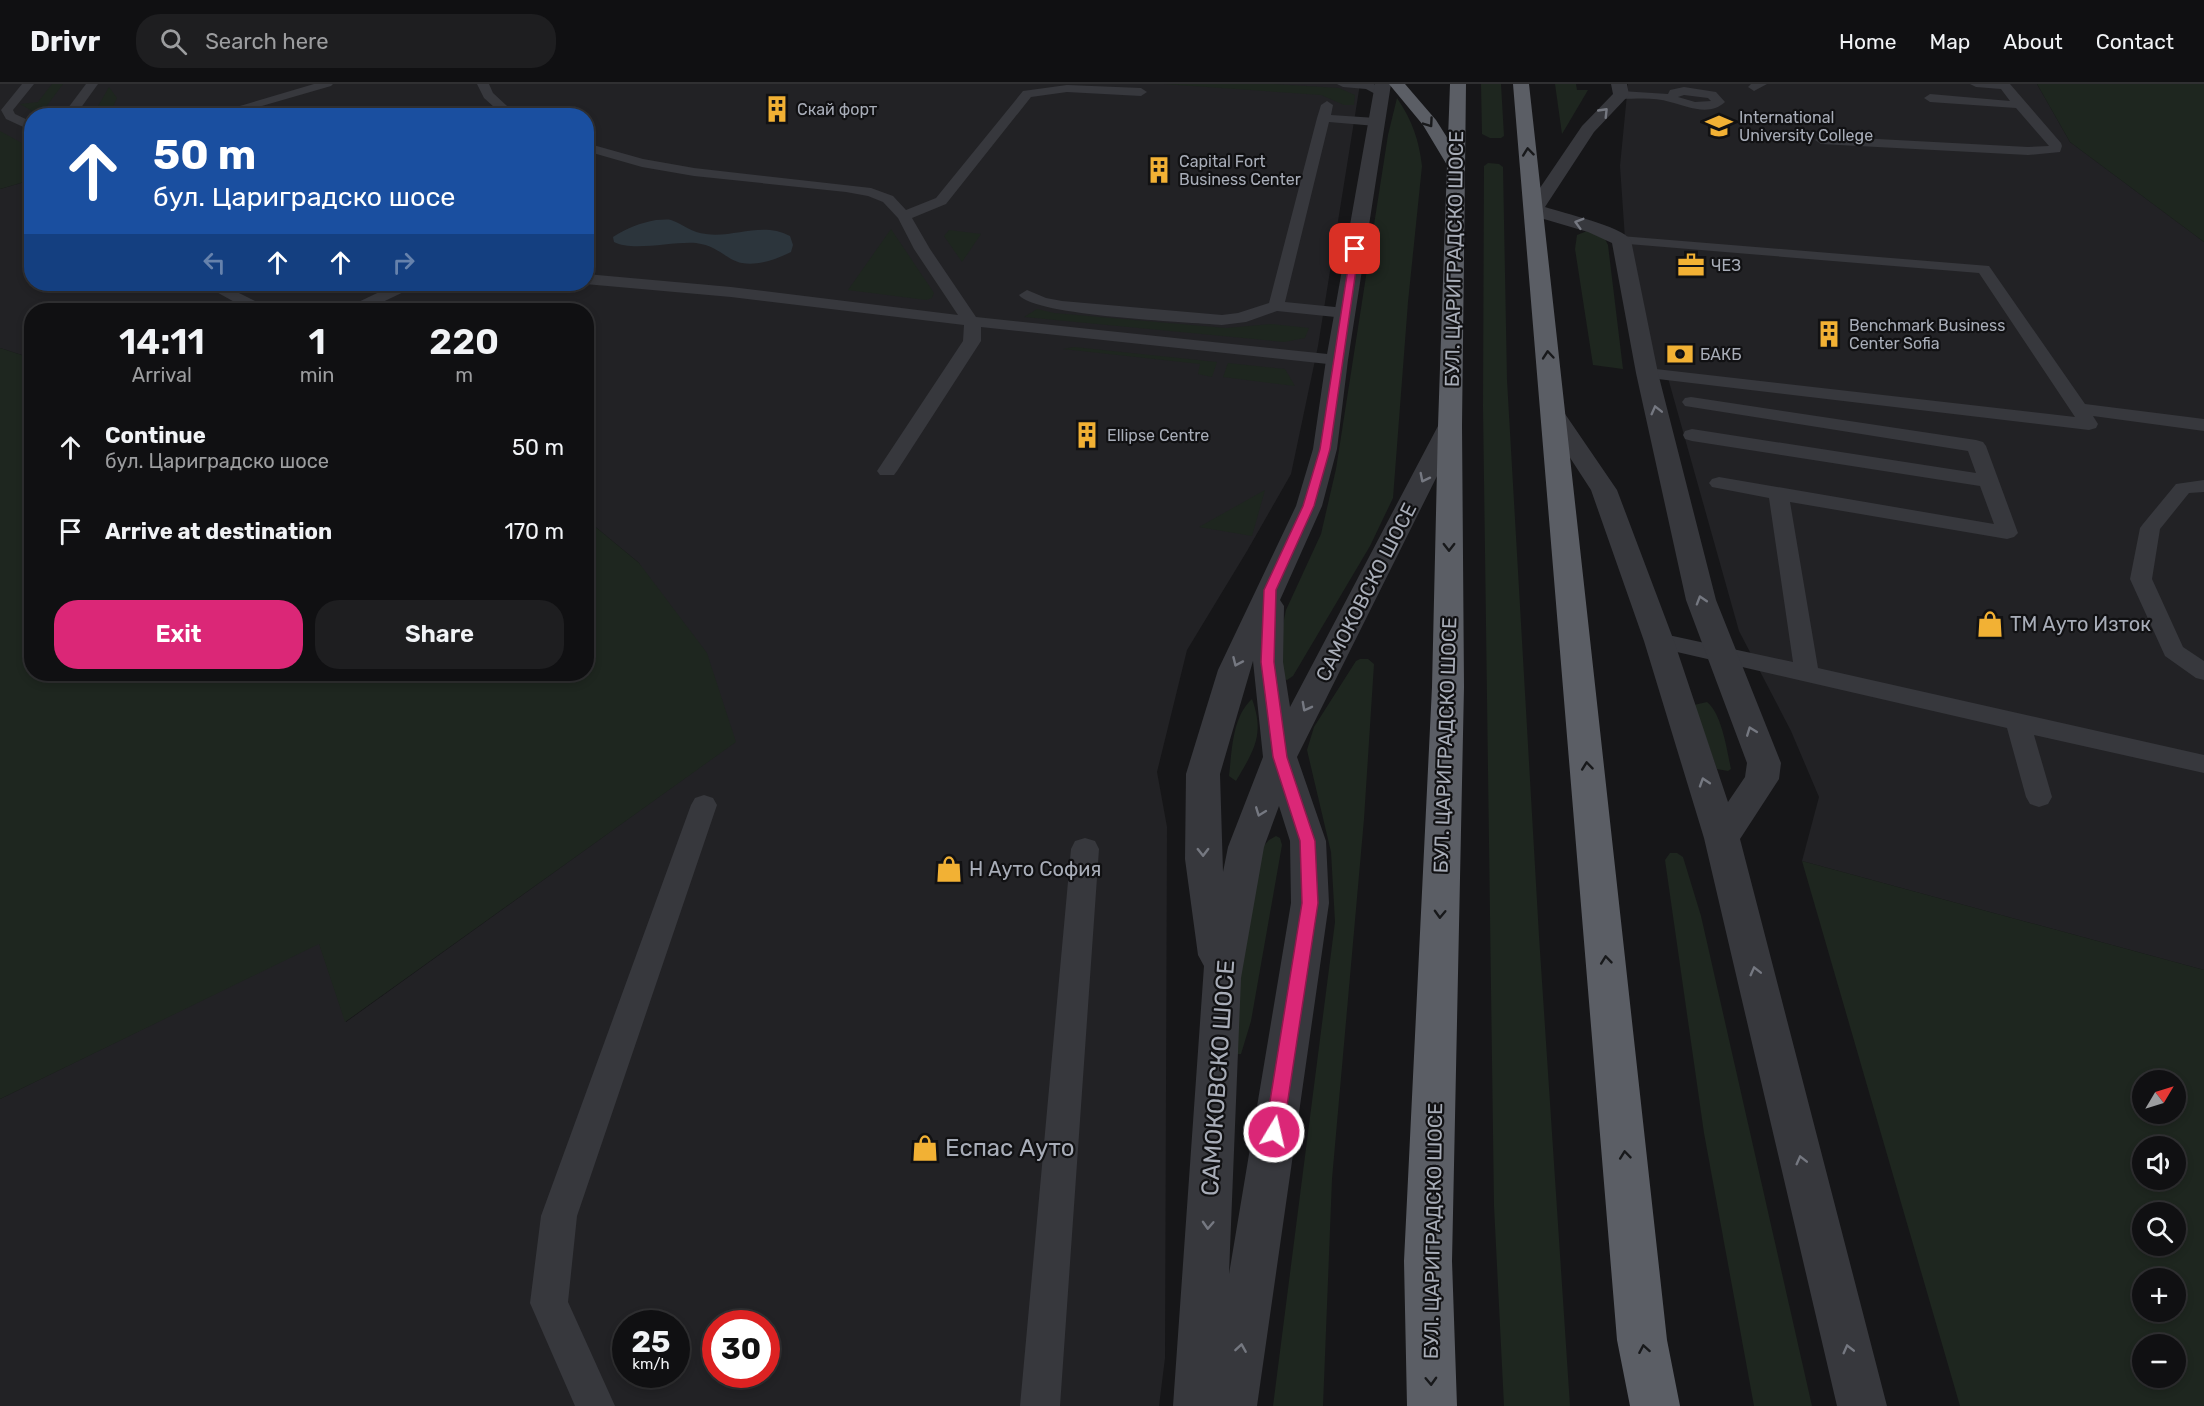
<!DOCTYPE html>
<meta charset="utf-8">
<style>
:root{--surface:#101012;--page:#1e1e20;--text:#f1f3f6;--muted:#9c9d9f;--line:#303032;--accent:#db2777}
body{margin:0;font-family:Rubik,sans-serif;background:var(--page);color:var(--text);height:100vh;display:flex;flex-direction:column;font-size:22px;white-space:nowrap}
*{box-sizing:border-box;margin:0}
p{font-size:20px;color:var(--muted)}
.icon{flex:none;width:33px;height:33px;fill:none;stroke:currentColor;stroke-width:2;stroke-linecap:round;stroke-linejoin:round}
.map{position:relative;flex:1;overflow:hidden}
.sheet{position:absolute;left:24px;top:219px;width:570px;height:378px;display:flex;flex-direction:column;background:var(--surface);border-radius:24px;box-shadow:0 3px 9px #0003,0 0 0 2px var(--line)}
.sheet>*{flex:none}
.top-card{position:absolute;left:24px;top:24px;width:570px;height:183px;border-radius:24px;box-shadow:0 3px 9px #0003,0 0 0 2px var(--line);background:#1a4fa0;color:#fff;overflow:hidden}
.needle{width:39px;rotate:52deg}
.controls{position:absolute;left:2132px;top:986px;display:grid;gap:12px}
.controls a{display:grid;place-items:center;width:54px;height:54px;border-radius:50%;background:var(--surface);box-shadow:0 3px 9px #0003,0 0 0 2px var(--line);font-size:30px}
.speed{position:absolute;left:612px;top:1226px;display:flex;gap:12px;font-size:30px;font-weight:700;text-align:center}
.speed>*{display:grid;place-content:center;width:78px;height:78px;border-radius:50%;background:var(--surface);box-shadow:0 3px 9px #0003,0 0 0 2px var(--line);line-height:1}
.speed small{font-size:15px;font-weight:400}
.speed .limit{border:9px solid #d22;background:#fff;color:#111}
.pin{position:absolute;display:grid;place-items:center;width:51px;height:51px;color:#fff;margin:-26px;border-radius:12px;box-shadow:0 3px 9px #0006}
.me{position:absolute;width:66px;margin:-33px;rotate:9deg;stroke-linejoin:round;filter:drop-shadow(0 0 4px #0008)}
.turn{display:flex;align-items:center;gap:21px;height:126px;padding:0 30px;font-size:27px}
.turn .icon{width:78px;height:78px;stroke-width:2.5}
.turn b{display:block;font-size:42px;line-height:51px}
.lanes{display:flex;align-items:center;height:57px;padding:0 30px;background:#0003;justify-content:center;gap:30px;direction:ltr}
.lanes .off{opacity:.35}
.eta{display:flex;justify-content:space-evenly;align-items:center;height:102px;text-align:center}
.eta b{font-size:36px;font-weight:600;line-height:42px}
.action{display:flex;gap:12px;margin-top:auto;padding:12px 30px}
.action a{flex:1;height:69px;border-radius:24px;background:var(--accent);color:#fff;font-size:24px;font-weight:600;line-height:69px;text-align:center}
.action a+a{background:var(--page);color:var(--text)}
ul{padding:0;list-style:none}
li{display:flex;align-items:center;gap:18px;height:84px;padding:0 30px}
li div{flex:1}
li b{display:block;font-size:22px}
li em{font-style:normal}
header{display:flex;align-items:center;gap:36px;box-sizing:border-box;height:84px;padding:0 30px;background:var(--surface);border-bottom:2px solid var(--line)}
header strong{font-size:28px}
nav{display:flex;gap:33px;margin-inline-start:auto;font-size:21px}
.search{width:420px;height:54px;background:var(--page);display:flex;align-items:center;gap:15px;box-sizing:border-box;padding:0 21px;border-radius:24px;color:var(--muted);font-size:22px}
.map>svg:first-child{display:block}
.built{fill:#222225;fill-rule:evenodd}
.green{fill:#1e261f;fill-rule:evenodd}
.water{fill:#2c353c}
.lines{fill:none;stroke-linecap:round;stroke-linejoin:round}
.service{fill:#37383d;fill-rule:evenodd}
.minor{fill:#37383d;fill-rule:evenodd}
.trunk{fill:#5b5e65;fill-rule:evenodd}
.oneway{stroke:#757881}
.oneway2{stroke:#18191b}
.route{fill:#db2777;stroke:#8e194d;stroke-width:1.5}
.labels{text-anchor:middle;stroke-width:4.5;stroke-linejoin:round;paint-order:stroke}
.far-poi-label{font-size:16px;fill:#a8adb8;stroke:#111113;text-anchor:start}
.street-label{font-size:20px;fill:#a8adb8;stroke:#111113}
.poi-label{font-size:20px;fill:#a8adb8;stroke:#111113;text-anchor:start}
.near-street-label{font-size:24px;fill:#a8adb8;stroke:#111113}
.near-poi-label{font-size:24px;fill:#a8adb8;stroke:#111113;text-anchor:start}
</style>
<header>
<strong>Drivr</strong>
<div class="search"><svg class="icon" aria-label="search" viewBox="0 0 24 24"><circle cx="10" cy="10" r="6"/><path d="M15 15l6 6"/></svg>Search here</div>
<nav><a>Home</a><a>Map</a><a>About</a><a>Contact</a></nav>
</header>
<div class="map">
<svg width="2204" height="1322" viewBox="0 0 2204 1322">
<rect width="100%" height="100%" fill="#161618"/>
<path class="built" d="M 0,0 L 1360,0 L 1318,262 L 1291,390 L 1247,467 L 1187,566 L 1157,688 L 1167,743 L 1165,1274 L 1159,1322 L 0,1322 L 0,1015 L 319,859 L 346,938 L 735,658 L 639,479 L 587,436 L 586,226 L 32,226 L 31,274 L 0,264 L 0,105 L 31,96 L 32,200 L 586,200 L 586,32 L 32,32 L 31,74 L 0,57 ZM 626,1239 L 676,1239 L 676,1290 L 626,1290 ZM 716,1239 L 766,1239 L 766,1290 L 716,1290 Z
M 1628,0 L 2037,0 L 2070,58 L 2204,158 L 2204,886 L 1802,777 L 1819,713 L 1791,647 L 1739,547 L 1668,294 L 1652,286 L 1625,155 L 1620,82 Z"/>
<path class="green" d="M 52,0 L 63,0 L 43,27 L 63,26 L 39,31 L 20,20 L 38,18 Z
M 1164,0 L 1274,0 L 1339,4 L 1355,11 L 1354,21 L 1344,21 L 1321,11 Z
M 1481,0 L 1501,0 L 1504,52 L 1501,54 L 1490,54 L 1482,50 Z
M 1555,0 L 1576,0 L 1577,6 L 1588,6 L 1562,50 Z
M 2037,0 L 2204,0 L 2204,158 L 2070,58 Z
M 109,3 L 117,14 L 110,29 L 124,27 L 130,31 L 93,31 Z
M 1397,14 C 1412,36 1419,56 1422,82 L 1408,218 L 1393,414 L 1370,462 L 1293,592 L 1287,596 L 1281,594 L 1275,578 L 1286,526 L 1321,450 L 1336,385 L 1388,51 Z
M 0,47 L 31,64 L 31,96 L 0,105 Z
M 1488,79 L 1499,80 L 1503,83 L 1507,296 L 1539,852 L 1570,1322 L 1504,1322 L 1494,1122 L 1483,323 L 1484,82 Z
M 891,145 L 934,209 L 932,214 L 926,216 L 848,206 Z
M 949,146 L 981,150 L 962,178 L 944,152 Z
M 1587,147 L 1605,155 L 1608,161 L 1623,285 L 1593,281 L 1575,165 L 1577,151 Z
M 1037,225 L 1054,229 L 1226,244 L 1271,240 L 1309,244 L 1305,254 L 1284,258 L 1024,233 Z
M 1074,263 L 1217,278 L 1212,293 L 1198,290 L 1200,280 L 1063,265 Z
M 0,264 L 31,274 L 32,590 L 586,590 L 587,436 L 639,479 L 707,569 L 736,658 L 345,938 L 319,860 L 0,1015 Z
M 1228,279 L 1285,285 L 1295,302 L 1223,293 Z
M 1265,406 L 1252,452 L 1199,443 Z
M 1360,575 L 1368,575 L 1374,580 L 1364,735 L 1332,1095 L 1323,1322 L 1273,1322 L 1335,838 L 1331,768 L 1307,666 L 1314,643 L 1356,577 Z
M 1252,615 C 1265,651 1254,666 1236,697 L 1229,692 C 1232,667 1232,633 1252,615 Z
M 1707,618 C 1722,630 1727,666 1731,685 L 1728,687 L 1717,685 L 1694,621 Z
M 1276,752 L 1280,754 L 1282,761 L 1251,937 L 1241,970 L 1234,970 L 1240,881 L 1259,767 L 1269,756 Z
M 1670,769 L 1677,769 L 1683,773 L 1701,832 L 1812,1322 L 1754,1322 L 1704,1049 L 1665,776 Z
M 1802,777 L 2204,886 L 2204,1322 L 1960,1322 ZM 2142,996 L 2175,996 L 2175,1029 L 2142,1029 ZM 2142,1062 L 2175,1062 L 2175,1095 L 2142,1095 ZM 2142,1128 L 2175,1128 L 2175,1161 L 2142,1161 ZM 2142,1194 L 2175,1194 L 2175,1227 L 2142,1227 ZM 2142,1260 L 2175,1260 L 2175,1293 L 2142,1293 Z"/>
<path class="water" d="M 656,136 C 661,136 667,135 671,136 C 683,140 692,149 706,150 C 735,154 762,137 790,152 L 793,161 L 791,168 C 777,175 758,182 742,179 C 726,176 719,162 696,159 C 674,157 632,168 614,158 L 613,153 C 627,144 640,139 656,136 Z"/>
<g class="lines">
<path class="service" d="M 22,0 L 34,0 L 13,26 L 15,30 L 32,38 L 32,47 L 6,35 L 1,26 Z
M 86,0 L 98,0 L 75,32 L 62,32 Z
M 314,0 L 333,0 L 331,2 L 227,32 L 206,32 Z
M 477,0 L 489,0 L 493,9 L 518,32 L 504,32 L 484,14 Z
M 1337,0 L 1374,0 L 1387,9 L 1381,13 L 1366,5 L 1343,3 Z
M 1751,0 L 1767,0 L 1754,7 L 1748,3 Z
M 1970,0 L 2010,0 L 2061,59 L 2062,62 L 2060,68 L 2028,71 L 1821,60 L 1815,56 L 1821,52 L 2028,63 L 2049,62 L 2016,24 L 1930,18 L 1924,14 L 1930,10 L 2010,17 L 2001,5 L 1976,3 Z
M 1067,1 L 1141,4 L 1147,8 L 1141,12 L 1067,8 L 1031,13 L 946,120 L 912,134 L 930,165 L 976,233 L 1337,271 L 1343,272 L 1346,276 L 1343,280 L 1337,281 L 981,243 L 981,257 L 897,387 L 894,391 L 880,391 L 877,387 L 963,257 L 964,241 L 731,213 L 585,200 L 586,190 L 731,203 L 958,231 L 914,165 L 898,134 L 883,118 L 868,112 L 846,108 L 694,92 L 642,83 L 586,67 L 586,59 L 643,75 L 694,84 L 871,104 L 893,112 L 906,126 L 936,114 L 1023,7 Z
M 1684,3 L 1716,8 L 1725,18 C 1709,33 1687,22 1670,18 C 1655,13 1636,15 1621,15 L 1615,11 L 1621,7 L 1668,10 L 1670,6 ZM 1684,11 L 1708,14 L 1711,17 L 1695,18 L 1678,13 Z
M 1327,17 L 1333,21 L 1331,31 L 1376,34 L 1382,38 L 1376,42 L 1329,38 L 1285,218 L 1345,224 L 1353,229 L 1351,232 L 1345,234 L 1277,227 L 1246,238 L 1222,241 C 1188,238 1035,232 1019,211 L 1027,206 L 1046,214 L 1062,217 L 1222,231 L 1238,229 L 1269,219 L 1317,34 L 1321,21 Z
M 1621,152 L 1989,182 L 2085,320 L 2204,335 L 2204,347 L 2093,332 L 2098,340 L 2096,344 L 2089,346 L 1641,293 L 1638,289 L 1641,285 L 1647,284 L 2075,333 L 1979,189 L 1616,159 L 1614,156 Z
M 202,200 L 221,200 L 267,223 L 269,226 L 249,226 Z
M 396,200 L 416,200 L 414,203 L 366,226 L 346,226 L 348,223 Z
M 1691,313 L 1976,356 L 1983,358 L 1986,362 L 2018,449 L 2014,453 L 2007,455 L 1790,418 L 1818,584 L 2204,671 L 2204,689 L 2034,651 L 2052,713 L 2048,720 L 2039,723 L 2030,720 L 2026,713 L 2007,644 L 1651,562 L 1647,557 L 1651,552 L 1659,549 L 1793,578 L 1769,414 L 1712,403 L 1709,399 L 1712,395 L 1719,393 L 1994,440 L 1980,402 L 1692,357 L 1685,355 L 1683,351 L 1685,347 L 1692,345 L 1976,389 L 1968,367 L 1685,322 L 1682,318 L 1685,314 Z
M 2204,396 L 2204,408 L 2189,409 L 2160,445 L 2152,495 L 2183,563 L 2204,577 L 2204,596 L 2196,594 L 2165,572 L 2130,495 L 2140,444 L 2143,440 L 2176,400 Z
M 704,711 L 713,714 L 717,721 L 577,1132 L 568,1218 L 615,1322 L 575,1322 L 530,1219 L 541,1132 L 691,721 L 695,714 Z
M 1085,754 L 1095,757 L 1099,765 L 1060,1322 L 1020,1322 L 1071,765 L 1075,757 Z"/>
<path class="minor" d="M 1375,0 L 1391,0 L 1348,276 L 1337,365 L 1322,422 L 1280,516 L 1284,522 L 1283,578 L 1290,623 L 1438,342 L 1441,337 L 1450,335 L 1459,337 L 1462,342 L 1297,673 L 1326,757 L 1329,819 L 1257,1322 L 1173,1322 L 1204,882 L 1198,871 L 1185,775 L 1186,690 L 1218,586 L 1296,422 L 1313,365 L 1326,276 ZM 1253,577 L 1263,673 L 1228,763 L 1223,788 L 1220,690 ZM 1279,722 L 1290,757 L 1291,819 L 1229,1190 L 1241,894 L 1264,763 Z
M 1611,0 L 1627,0 L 1629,11 L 1594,48 L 1545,123 C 1563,129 1621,142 1631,156 L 1658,289 L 1716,516 L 1781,679 L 1779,695 L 1740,755 L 1887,1322 L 1837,1322 L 1704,754 L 1644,557 L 1591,406 L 1541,329 L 1545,324 L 1553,322 L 1561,324 L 1617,406 L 1674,557 L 1728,718 L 1745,693 L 1747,679 L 1686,516 L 1636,289 L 1612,159 L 1588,148 L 1527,130 L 1525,126 L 1582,42 L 1613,10 Z"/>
<path class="trunk" d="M 1389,0 L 1405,0 L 1436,36 L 1448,55 L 1450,0 L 1466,0 L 1462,342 L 1464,603 L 1452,1177 L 1457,1322 L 1407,1322 L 1404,1177 L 1432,603 L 1438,342 L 1447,81 L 1423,41 Z
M 1513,0 L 1529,0 L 1667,1256 L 1680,1322 L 1630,1322 L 1617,1256 Z"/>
</g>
<defs><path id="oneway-chevron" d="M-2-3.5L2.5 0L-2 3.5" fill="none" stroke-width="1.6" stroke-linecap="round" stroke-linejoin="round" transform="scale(1.5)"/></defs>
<g class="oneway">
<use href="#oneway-chevron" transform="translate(1604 28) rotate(-46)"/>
<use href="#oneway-chevron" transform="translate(1579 139) rotate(-164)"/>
<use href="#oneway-chevron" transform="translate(1656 326) rotate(-104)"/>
<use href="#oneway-chevron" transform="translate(1424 394) rotate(117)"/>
<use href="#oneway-chevron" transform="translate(1701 516) rotate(-107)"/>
<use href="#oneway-chevron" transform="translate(1237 578) rotate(114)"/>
<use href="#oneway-chevron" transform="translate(1306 623) rotate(118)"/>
<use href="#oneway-chevron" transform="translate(1751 647) rotate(-111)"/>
<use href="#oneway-chevron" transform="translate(1704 698) rotate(-108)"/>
<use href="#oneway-chevron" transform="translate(1260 728) rotate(111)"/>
<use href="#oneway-chevron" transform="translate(1203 768) rotate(89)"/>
<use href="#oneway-chevron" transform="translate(1755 887) rotate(-104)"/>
<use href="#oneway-chevron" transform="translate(1801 1076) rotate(-104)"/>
<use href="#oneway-chevron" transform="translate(1208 1141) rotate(93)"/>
<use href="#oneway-chevron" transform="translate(1241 1264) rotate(-81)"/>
<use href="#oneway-chevron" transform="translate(1848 1265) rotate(-104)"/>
</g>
<g class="oneway2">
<use href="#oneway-chevron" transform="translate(1429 39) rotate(55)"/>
<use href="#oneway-chevron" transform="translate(1528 68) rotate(-96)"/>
<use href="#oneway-chevron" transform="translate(1548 271) rotate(-95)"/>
<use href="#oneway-chevron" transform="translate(1449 463) rotate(90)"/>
<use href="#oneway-chevron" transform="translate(1587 682) rotate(-96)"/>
<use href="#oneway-chevron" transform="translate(1440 830) rotate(92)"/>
<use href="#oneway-chevron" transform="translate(1606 876) rotate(-96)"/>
<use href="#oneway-chevron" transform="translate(1625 1071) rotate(-96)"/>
<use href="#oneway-chevron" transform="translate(1644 1265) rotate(-100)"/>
<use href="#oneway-chevron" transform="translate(1431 1297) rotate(88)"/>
</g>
<path class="route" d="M 1355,163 L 1359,165 L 1330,365 L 1314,422 L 1276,506 L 1274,578 L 1287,673 L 1315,757 L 1318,819 L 1283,1048 L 1281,1054 L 1274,1056 L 1268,1054 L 1265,1048 L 1302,819 L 1300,757 L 1273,673 L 1261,578 L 1264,506 L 1303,422 L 1320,365 L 1351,165 Z"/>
<defs>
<symbol id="building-bare" viewBox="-9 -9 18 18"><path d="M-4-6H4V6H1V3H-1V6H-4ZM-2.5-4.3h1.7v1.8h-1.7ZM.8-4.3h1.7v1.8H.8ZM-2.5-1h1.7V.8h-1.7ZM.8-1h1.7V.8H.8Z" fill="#f2b134" stroke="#111113" stroke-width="2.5" paint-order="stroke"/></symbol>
<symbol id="university-bare" viewBox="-9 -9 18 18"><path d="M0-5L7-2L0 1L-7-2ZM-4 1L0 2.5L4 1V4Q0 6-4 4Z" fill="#f2b134" stroke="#111113" stroke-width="2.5" paint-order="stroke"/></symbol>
<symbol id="office-bare" viewBox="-9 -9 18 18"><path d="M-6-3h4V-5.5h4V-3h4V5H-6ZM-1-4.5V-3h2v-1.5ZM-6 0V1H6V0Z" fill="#f2b134" stroke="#111113" stroke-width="2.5" paint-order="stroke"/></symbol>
<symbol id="bank-bare" viewBox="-9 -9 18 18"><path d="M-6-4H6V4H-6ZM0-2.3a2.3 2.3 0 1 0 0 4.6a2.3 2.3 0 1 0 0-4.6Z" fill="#f2b134" stroke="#111113" stroke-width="2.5" paint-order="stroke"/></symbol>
<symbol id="shop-bare" viewBox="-9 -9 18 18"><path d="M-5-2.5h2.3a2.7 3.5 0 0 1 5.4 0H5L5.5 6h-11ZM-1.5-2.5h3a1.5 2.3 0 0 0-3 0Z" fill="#f2b134" stroke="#111113" stroke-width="2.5" paint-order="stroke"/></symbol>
</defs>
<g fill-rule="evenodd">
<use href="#building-bare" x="758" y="6" width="38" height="38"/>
<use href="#university-bare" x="1700" y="23" width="38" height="38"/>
<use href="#building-bare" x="1140" y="67" width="38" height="38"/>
<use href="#office-bare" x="1672" y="162" width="38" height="38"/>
<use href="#building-bare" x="1810" y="231" width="38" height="38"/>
<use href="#bank-bare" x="1661" y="251" width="38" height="38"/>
<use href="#building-bare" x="1068" y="332" width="38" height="38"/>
<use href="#shop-bare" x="1971" y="521" width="38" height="38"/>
<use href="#shop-bare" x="930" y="766" width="38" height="38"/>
<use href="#shop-bare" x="906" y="1045" width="38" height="38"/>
</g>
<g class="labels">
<g class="far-poi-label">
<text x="797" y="31">Скай форт</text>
<text x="1739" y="39">International<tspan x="1739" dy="18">University College</tspan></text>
<text x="1179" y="83">Capital Fort<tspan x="1179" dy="18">Business Center</tspan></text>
<text x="1711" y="187">ЧЕЗ</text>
<text x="1849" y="247">Benchmark Business<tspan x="1849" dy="18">Center Sofia</tspan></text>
<text x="1700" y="276">БАКБ</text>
<text x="1107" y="357">Ellipse Centre</text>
</g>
<g class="street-label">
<text transform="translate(1454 175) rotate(-89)" y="7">БУЛ. ЦАРИГРАДСКО ШОСЕ</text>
<text transform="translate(1366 508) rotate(-63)" y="7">САМОКОВСКО ШОСЕ</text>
<text transform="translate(1445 661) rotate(-88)" y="7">БУЛ. ЦАРИГРАДСКО ШОСЕ</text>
<text transform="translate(1433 1147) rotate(-89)" y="7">БУЛ. ЦАРИГРАДСКО ШОСЕ</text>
</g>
<g class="poi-label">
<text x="2010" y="547">ТМ Ауто Изток</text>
<text x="969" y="792">Н Ауто София</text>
</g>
<g class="near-street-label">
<text transform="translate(1218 994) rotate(-86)" y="8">САМОКОВСКО ШОСЕ</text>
</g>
<g class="near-poi-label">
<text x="945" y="1072">Еспас Ауто</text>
</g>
</g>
</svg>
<div class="controls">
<a><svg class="needle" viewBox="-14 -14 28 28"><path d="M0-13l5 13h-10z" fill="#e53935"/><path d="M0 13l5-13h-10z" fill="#9c9d9f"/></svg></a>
<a><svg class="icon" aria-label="sound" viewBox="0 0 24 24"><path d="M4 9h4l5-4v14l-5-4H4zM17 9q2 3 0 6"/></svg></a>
<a><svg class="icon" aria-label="search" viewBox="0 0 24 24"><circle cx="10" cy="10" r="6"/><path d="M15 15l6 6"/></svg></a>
<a>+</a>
<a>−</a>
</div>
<div class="speed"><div>25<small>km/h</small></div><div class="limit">30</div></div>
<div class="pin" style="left:1355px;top:165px;background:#d93025"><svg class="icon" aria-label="arrive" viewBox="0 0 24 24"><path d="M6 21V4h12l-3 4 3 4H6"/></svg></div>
<svg class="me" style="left:1274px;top:1048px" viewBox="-20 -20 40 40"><circle r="17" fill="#db2777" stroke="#fff" stroke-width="3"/><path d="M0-11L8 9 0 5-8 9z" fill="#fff"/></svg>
<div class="top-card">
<div class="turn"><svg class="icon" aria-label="ahead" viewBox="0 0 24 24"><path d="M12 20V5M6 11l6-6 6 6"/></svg><div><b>50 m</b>бул. Цариградско шосе</div></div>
<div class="lanes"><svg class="icon off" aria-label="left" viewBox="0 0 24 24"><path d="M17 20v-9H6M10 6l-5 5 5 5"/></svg><svg class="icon" aria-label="ahead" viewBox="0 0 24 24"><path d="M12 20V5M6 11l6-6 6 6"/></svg><svg class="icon" aria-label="ahead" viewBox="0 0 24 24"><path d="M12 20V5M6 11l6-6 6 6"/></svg><svg class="icon off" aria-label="right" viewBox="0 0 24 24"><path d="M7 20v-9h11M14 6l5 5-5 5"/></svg></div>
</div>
<section class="sheet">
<div class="eta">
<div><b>14:11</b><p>Arrival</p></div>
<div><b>1</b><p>min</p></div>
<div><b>220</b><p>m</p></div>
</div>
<ul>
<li><svg class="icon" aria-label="ahead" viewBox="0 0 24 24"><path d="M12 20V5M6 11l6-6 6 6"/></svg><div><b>Continue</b><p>бул. Цариградско шосе</p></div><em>50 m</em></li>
<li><svg class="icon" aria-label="arrive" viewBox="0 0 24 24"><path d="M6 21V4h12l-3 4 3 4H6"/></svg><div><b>Arrive at destination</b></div><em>170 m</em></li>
</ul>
<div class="action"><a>Exit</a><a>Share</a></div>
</section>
</div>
